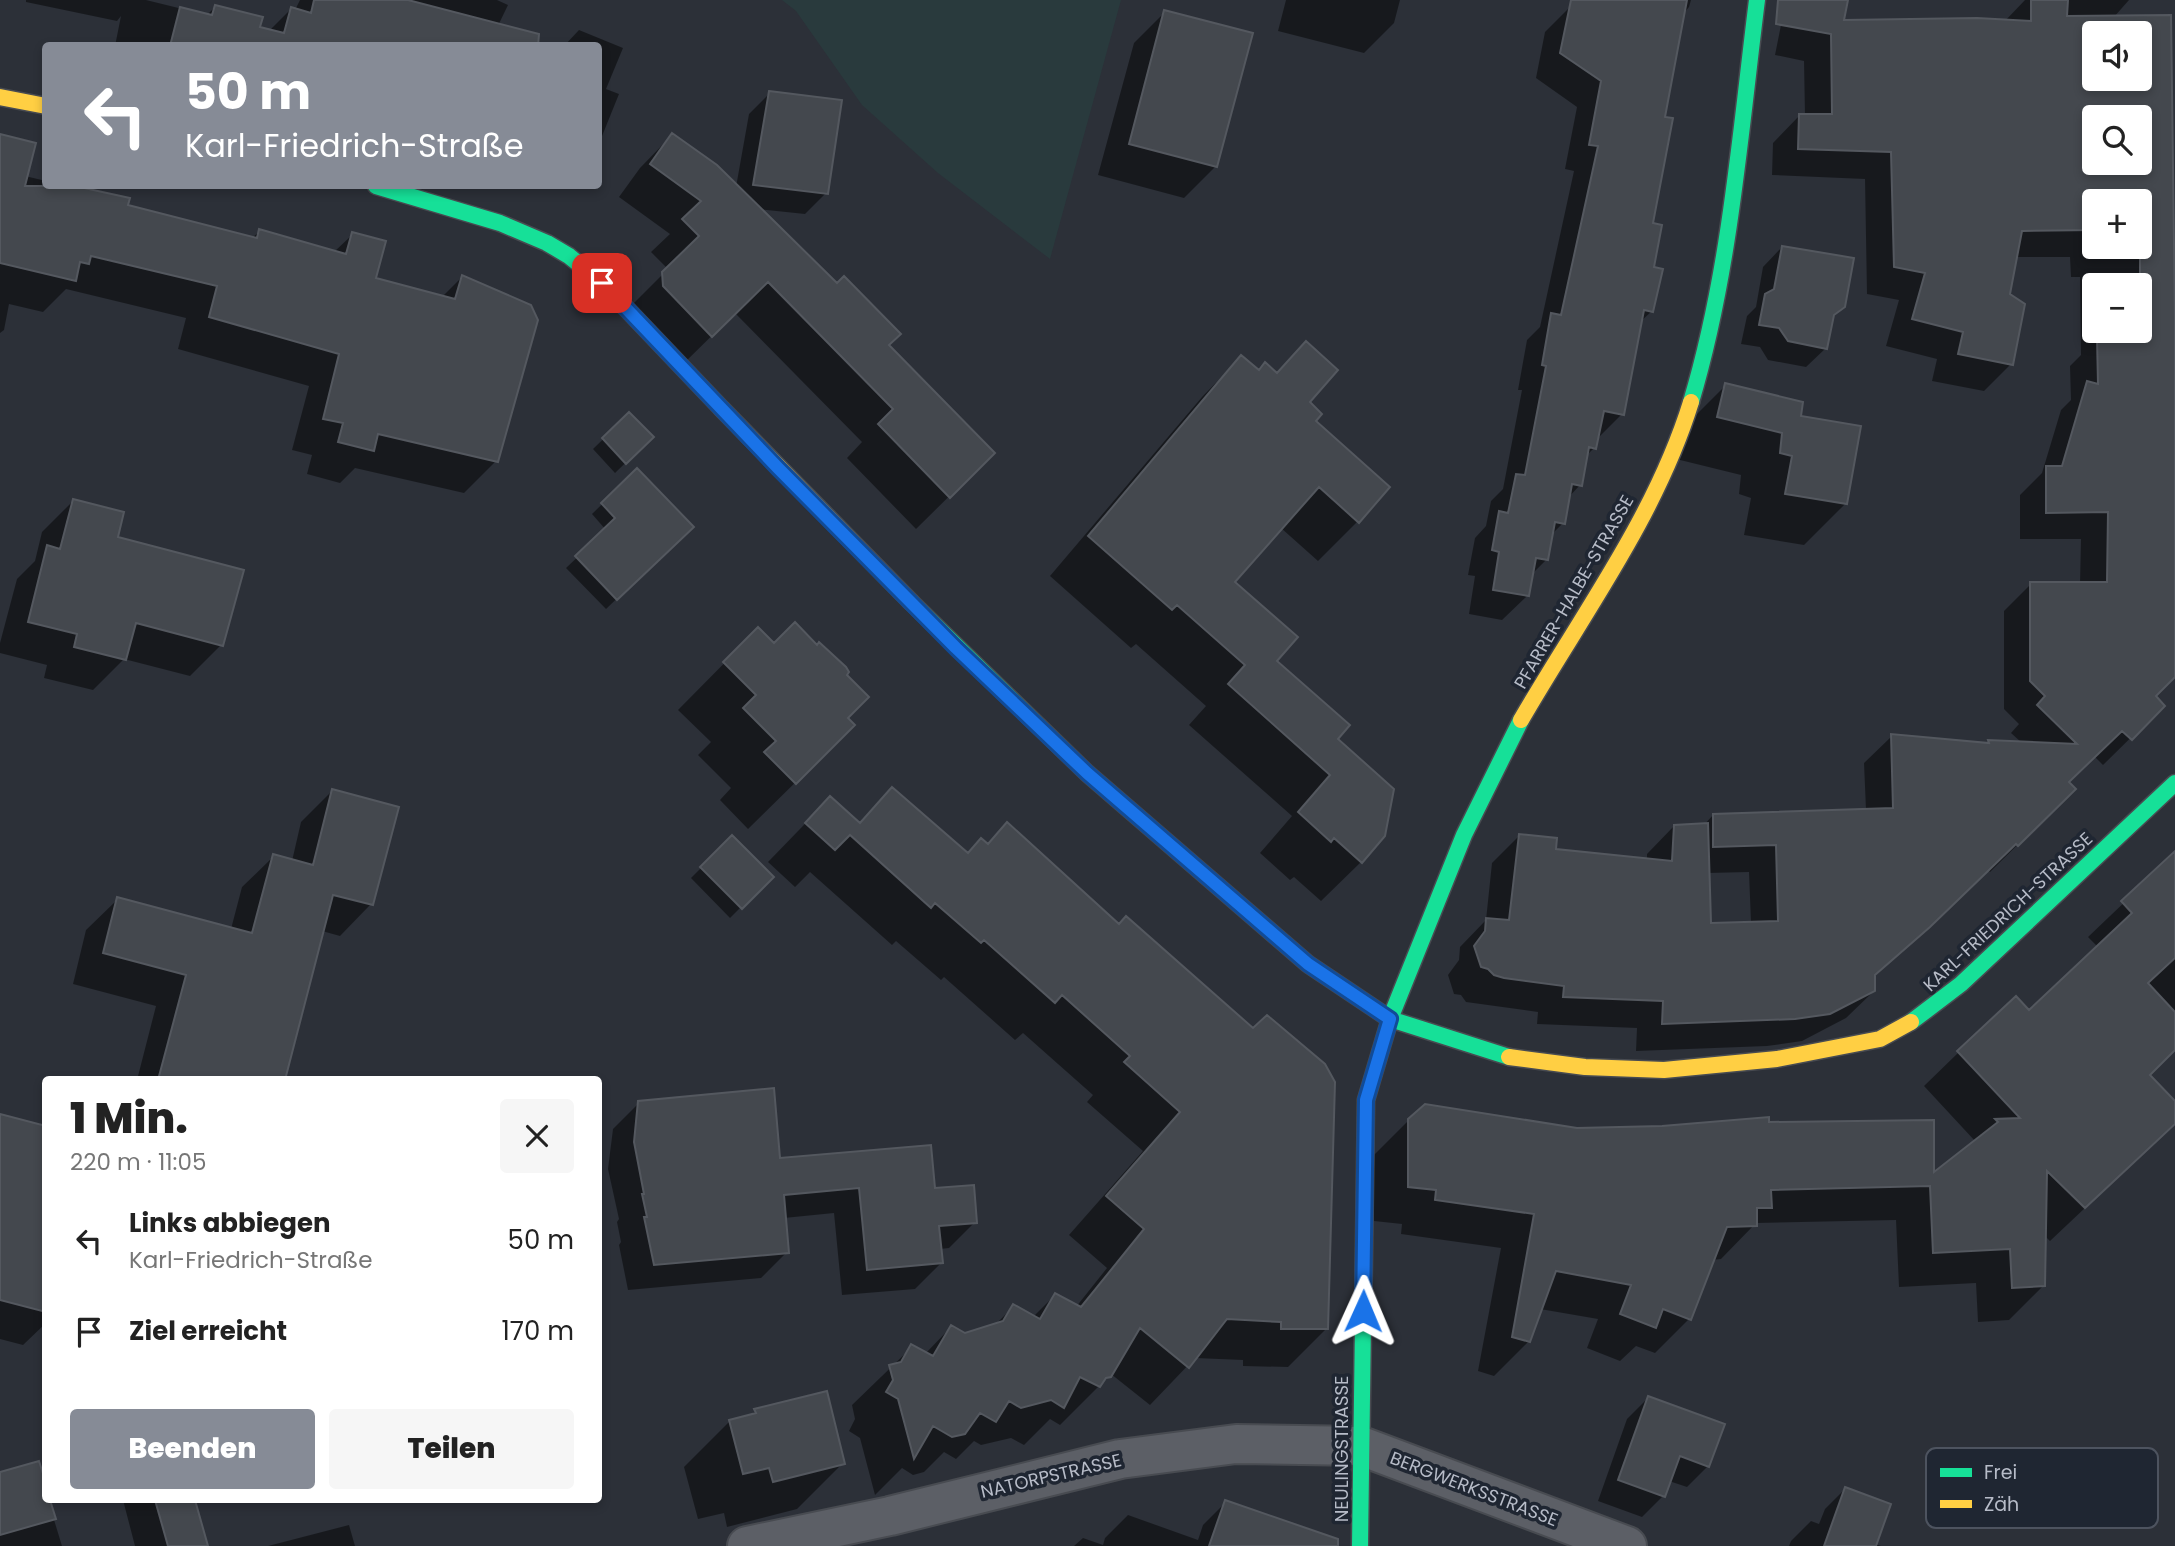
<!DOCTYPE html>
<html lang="de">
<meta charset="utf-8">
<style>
:root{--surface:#fff;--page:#f6f6f6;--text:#222;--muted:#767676;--accent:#868b96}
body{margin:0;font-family:Poppins,sans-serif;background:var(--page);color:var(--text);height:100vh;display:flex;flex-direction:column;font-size:26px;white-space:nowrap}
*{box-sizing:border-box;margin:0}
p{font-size:23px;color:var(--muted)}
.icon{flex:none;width:38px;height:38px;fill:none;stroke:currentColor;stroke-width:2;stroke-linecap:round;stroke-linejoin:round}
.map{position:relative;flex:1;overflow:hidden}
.drawer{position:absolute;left:42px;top:1076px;width:560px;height:427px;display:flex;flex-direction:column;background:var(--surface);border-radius:7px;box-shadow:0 4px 10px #0003}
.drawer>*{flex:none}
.guide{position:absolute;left:42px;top:42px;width:560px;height:147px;border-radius:7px;box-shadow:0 4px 10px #0003;background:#868b96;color:#fff;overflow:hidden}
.buttons{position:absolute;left:2082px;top:21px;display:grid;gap:14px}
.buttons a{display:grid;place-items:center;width:70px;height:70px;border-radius:7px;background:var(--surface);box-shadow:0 4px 10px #0003;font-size:35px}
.pin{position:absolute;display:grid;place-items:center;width:60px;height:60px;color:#fff;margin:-30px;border-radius:14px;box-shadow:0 4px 10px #0006}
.me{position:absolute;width:77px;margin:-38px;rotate:1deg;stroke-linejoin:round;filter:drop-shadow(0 0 5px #0008)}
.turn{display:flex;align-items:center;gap:24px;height:147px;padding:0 28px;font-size:32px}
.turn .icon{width:91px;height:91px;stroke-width:2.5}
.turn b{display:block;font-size:49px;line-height:60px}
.round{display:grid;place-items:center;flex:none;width:74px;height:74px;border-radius:7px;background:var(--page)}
.overview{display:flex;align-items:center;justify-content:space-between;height:119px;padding:0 28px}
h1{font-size:42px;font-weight:800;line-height:52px}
.action{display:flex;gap:14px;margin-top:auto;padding:14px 28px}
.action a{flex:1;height:80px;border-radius:7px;background:var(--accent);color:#fff;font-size:28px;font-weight:800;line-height:80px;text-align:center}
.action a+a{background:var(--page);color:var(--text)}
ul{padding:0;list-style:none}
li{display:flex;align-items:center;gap:21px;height:91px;padding:0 28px}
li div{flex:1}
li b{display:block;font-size:26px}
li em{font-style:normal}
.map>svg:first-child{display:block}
.green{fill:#293a3d}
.shadow{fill:#0007;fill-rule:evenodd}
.building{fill:#44484e;stroke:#54585f;stroke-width:2;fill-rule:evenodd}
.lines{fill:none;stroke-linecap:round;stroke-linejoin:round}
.street-casing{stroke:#484b51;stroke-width:42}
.fast-casing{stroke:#484b51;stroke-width:19}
.slow-casing{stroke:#484b51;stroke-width:19}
.street{stroke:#5c5f66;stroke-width:38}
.fast{stroke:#16e098;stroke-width:16}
.slow{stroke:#ffcf43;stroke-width:16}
.route-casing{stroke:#114b97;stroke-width:18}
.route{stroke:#1a73e8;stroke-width:12}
.labels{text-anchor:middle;stroke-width:7;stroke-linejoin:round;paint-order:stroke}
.street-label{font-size:18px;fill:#b7bcc8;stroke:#1f2632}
.key{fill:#1f2632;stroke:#4d535f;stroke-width:2}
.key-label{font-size:19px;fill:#b7bcc8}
</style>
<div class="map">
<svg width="2175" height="1546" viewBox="0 0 2175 1546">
<rect width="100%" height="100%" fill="#2c3038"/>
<path class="green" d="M 782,0 L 1121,0 L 1050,259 L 938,173 L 862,105 L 796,11 Z"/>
<path class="shadow" d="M 26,0 L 146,0 L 207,15 L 215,7 L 254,46 L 115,46 L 121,16 L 117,21 L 26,2 Z
M 300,0 L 497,0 L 508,5 L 494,34 L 267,33 L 291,9 L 295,10 Z
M 1286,0 L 1400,0 L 1394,23 L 1364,53 L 1278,31 Z
M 1587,0 L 1691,0 L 1689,7 L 1683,14 L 1663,119 L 1651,225 L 1652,311 L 1639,323 L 1622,414 L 1597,439 L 1594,448 L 1585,457 L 1580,485 L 1568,498 L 1563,523 L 1551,535 L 1546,560 L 1531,575 L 1527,596 L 1502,620 L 1469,614 L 1475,576 L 1468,575 L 1475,538 L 1486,526 L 1491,501 L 1503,489 L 1522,390 L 1518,390 L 1527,340 L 1540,327 L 1574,171 L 1565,169 L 1577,107 L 1536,78 L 1545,32 L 1570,7 Z
M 1786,0 L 1846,0 L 1842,22 L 2004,22 L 2025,0 L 2129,0 L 2114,17 L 2170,16 L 2175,675 L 2153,696 L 2163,706 L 2103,765 L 2094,756 L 2067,782 L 2074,789 L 1990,872 L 1988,870 L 1873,978 L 1874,991 L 1846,1018 L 1802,1041 L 1767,1046 L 1636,1051 L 1637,1028 L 1537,1024 L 1538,1012 L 1466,1002 L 1461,995 L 1454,994 L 1448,975 L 1459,960 L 1460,947 L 1486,920 L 1492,863 L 1520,835 L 1554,850 L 1647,860 L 1647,854 L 1674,826 L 1704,825 L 1713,815 L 1866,810 L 1864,763 L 1892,736 L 1986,745 L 1989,741 L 2022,743 L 2011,733 L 2019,724 L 2004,709 L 2004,611 L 2031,584 L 2080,584 L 2081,539 L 2020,539 L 2020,495 L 2042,473 L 2061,410 L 2071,400 L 2070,366 L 2081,355 L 2080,277 L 2071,277 L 2070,257 L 2015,257 L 2008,294 L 2011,364 L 1984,391 L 1932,381 L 1937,359 L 1886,346 L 1899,300 L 1867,294 L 1865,179 L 1772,175 L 1773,143 L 1800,115 L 1805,116 L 1804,61 L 1775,55 ZM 2095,33 L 2140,33 L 2140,79 L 2095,79 ZM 2095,117 L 2140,117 L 2140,163 L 2095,163 ZM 2095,201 L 2140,201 L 2140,247 L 2095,247 ZM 2095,285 L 2140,285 L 2140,331 L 2095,331 ZM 1749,872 L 1751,923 L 1709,925 L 1708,873 Z
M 1165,12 L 1216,166 L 1184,198 L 1098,175 L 1134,43 Z
M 579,30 L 623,48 L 606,89 L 619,94 L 598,146 L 598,46 L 564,46 Z
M 770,93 L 826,193 L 805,214 L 758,209 L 887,345 L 993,453 L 916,529 L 847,458 L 862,442 L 735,313 L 679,368 L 631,306 L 668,269 L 651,252 L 670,234 L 619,197 L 640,168 L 672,135 L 736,187 L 749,114 Z
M 0,136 L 25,176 L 46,181 L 46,186 L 67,186 L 128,200 L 126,206 L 252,238 L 260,231 L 334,252 L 353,234 L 374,279 L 442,297 L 462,277 L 496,461 L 464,493 L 355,468 L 340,483 L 307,474 L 312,455 L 292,450 L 309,386 L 178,349 L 186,318 L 66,289 L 43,312 L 9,304 L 4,330 L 0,333 Z
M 1782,247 L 1832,317 L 1826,348 L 1806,367 L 1768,360 L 1760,347 L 1741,344 L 1747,316 L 1756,307 L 1763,267 Z
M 1306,344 L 1307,402 L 1313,421 L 1358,521 L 1318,561 L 1281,528 L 1233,582 L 1275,661 L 1335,740 L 1361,862 L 1321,901 L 1294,877 L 1290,880 L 1260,853 L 1292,816 L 1189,725 L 1206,706 L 1136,644 L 1131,648 L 1050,576 L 1202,397 L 1241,357 L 1258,372 L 1276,374 Z
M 1726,385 L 1799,417 L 1846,503 L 1804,545 L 1744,535 L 1751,498 L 1739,494 L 1741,475 L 1676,459 L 1684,427 Z
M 629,414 L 652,437 L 615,473 L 593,449 Z
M 637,470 L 681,537 L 606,609 L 566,568 L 606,530 L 592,514 Z
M 73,501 L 116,539 L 221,645 L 190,676 L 124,659 L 93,690 L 44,678 L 47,665 L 0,653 L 0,643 L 17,579 L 35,561 L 42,532 Z
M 758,629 L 774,645 L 844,675 L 846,718 L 807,771 L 748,829 L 720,800 L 731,788 L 698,755 L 711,742 L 678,710 Z
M 892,789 L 967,855 L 987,845 L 1007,825 L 1327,1328 L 1288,1367 L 1243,1366 L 1243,1360 L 1195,1358 L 1150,1405 L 1111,1374 L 1060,1425 L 1050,1419 L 1024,1445 L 1011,1438 L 981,1445 L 974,1441 L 956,1459 L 944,1452 L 924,1472 L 913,1475 L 902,1468 L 875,1495 L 860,1438 L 849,1431 L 855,1419 L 852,1405 L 912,1347 L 925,1354 L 951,1327 L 964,1335 L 994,1326 L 1014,1306 L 1033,1317 L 1055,1295 L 1076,1307 L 1107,1268 L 1069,1235 L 1143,1151 L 1087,1102 L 1093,1095 L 1023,1033 L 1015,1040 L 944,977 L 941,980 L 896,941 L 892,945 L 810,872 L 795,887 L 768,862 L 830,798 L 858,824 Z
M 332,791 L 371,904 L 340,936 L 322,931 L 283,1080 L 137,1080 L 156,1006 L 73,984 L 86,930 L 118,899 L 231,929 L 242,887 L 274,856 L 292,861 L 301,822 Z
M 732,837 L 771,877 L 730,918 L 691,878 Z
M 2175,854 L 2175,1050 L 2148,1076 L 2175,1104 L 2175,1123 L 2050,1241 L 2044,1235 L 2043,1286 L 2009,1320 L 1978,1322 L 1976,1283 L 1899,1287 L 1896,1220 L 1756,1223 L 1721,1259 L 1712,1260 L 1689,1319 L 1655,1353 L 1636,1346 L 1620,1361 L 1587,1348 L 1598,1319 L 1540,1309 L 1529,1341 L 1494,1376 L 1478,1371 L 1501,1248 L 1401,1234 L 1402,1224 L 1374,1221 L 1374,1155 L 1409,1120 L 1577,1130 L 1767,1124 L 1932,1176 L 1975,1141 L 1924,1086 L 1959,1052 L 2029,1012 L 2098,947 L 2088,937 Z
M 639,1103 L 779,1160 L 934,1190 L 975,1222 L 949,1248 L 940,1249 L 941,1263 L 915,1289 L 842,1295 L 834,1213 L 784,1218 L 787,1252 L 761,1278 L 628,1290 L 619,1245 L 621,1242 L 617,1222 L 619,1219 L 608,1169 L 613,1129 Z
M 0,1116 L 46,1128 L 46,1323 L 23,1345 L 0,1339 Z
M 1648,1398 L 1708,1466 L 1687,1487 L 1669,1481 L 1663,1496 L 1642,1517 L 1598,1501 L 1627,1419 Z
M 755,1411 L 843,1463 L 797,1509 L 727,1527 L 724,1513 L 698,1519 L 684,1467 L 730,1421 L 749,1417 Z
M 0,1474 L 48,1500 L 62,1546 L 0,1546 Z
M 1845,1489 L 1875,1544 L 1881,1546 L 1789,1546 L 1791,1541 L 1811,1521 L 1819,1524 L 1825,1509 Z
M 123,1500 L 193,1500 L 201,1529 L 184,1546 L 135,1546 Z
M 1226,1502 L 1289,1546 L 1074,1546 L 1083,1538 L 1103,1545 L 1105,1538 L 1128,1515 L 1198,1540 L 1203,1525 Z
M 349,1525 L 355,1546 L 268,1546 Z"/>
<path class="building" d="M 314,0 L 408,0 L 539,34 L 538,46 L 170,46 L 180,7 L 212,15 L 215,5 L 263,17 L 260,27 L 284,33 L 291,7 L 311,13 Z
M 1571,0 L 1687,0 L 1665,117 L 1673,118 L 1653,223 L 1662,225 L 1654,267 L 1663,269 L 1653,312 L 1644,310 L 1624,415 L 1604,411 L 1596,449 L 1589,447 L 1582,486 L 1572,484 L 1565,524 L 1555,522 L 1548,560 L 1536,558 L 1529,596 L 1493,590 L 1499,552 L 1492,550 L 1499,511 L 1508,513 L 1516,474 L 1525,475 L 1546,366 L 1542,365 L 1551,313 L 1561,315 L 1598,146 L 1589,145 L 1601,81 L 1560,53 Z
M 1778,0 L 1848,0 L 1844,20 L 1977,18 L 2031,21 L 2031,0 L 2068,0 L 2067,16 L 2171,15 L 2175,319 L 2175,677 L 2156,696 L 2165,706 L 2132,740 L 2122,731 L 2069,782 L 2076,789 L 2018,846 L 2016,844 L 1930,927 L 1875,975 L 1875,991 L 1830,1014 L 1795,1019 L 1662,1024 L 1663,1001 L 1563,997 L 1564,986 L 1504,978 L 1494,975 L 1488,969 L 1481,967 L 1474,946 L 1485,931 L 1486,918 L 1509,920 L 1519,834 L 1557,838 L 1556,849 L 1672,861 L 1674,825 L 1708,823 L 1711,923 L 1778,921 L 1776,845 L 1713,847 L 1713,814 L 1893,808 L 1891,734 L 1989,743 L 1988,740 L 2077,744 L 2037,705 L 2045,696 L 2030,681 L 2030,582 L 2107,582 L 2108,512 L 2046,513 L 2046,466 L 2062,466 L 2087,381 L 2098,384 L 2097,337 L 2108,337 L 2108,331 L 2140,331 L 2140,250 L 2097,251 L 2097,247 L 2140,247 L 2140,201 L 2095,201 L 2095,230 L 2022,231 L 2010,294 L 2025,304 L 2013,365 L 1958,354 L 1963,332 L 1912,319 L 1925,273 L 1894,267 L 1891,152 L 1798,149 L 1799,114 L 1832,114 L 1831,34 L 1776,24 ZM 2095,33 L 2140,33 L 2140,79 L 2095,79 ZM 2095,117 L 2140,117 L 2140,163 L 2095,163 Z
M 1164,10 L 1253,33 L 1217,167 L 1129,144 Z
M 769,91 L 842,100 L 828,194 L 753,185 Z
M 672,133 L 717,165 L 837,283 L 844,276 L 901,334 L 889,345 L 995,453 L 950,498 L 878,424 L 893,409 L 768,282 L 712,337 L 663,286 L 662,272 L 699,236 L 682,219 L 701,201 L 650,164 Z
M 0,134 L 36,143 L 25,186 L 75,186 L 130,198 L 128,205 L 257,238 L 259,229 L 346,254 L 352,232 L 386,241 L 376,278 L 455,299 L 462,275 L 531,305 L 538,320 L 498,462 L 378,434 L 374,451 L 338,442 L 343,423 L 323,419 L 339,354 L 209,317 L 217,286 L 91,256 L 89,264 L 80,262 L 76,281 L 0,263 Z
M 1782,246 L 1854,258 L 1845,307 L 1834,315 L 1827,349 L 1788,341 L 1779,328 L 1759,325 L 1765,294 L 1774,289 Z
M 1306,341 L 1338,370 L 1310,402 L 1322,414 L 1316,421 L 1390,487 L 1359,523 L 1319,487 L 1235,582 L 1298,637 L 1277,661 L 1350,725 L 1338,739 L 1394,789 L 1385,836 L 1362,863 L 1334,838 L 1331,842 L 1298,812 L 1330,775 L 1228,684 L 1245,665 L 1177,605 L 1172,610 L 1088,536 L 1241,355 L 1259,370 L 1265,362 L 1277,373 Z
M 1725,383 L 1803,402 L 1801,416 L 1861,426 L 1847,504 L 1785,494 L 1792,456 L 1780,453 L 1782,433 L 1717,417 Z
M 629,412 L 654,437 L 626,464 L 602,438 Z
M 637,468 L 694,527 L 617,600 L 575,556 L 615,518 L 601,503 Z
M 73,499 L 124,512 L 118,537 L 244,570 L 223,646 L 136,623 L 126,660 L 74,647 L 77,634 L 28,622 L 47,545 L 60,549 Z
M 795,622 L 817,645 L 819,642 L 846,667 L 849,672 L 847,675 L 869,697 L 848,718 L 855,725 L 796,784 L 764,752 L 776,741 L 743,708 L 756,695 L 723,662 L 758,627 L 774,643 Z
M 892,787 L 968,853 L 981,838 L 988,844 L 1007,822 L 1119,924 L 1126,916 L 1253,1028 L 1267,1015 L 1325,1064 L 1335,1082 L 1328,1329 L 1281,1329 L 1281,1322 L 1227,1319 L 1189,1368 L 1140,1328 L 1111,1377 L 1106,1378 L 1100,1387 L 1080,1377 L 1064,1408 L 1051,1400 L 1021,1408 L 1009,1401 L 996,1422 L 980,1413 L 965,1434 L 952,1437 L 933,1426 L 914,1459 L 898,1399 L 886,1392 L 893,1380 L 889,1365 L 901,1362 L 911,1344 L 933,1356 L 951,1325 L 965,1333 L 1003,1321 L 1013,1304 L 1040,1319 L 1055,1293 L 1081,1307 L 1144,1229 L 1106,1196 L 1180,1112 L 1124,1062 L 1130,1056 L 1062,995 L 1055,1003 L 984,940 L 981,943 L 935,903 L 931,908 L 850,835 L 835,850 L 805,823 L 830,796 L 860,823 Z
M 332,789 L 399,807 L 373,905 L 333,895 L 285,1080 L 158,1080 L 186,975 L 103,953 L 117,897 L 252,933 L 273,854 L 313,865 Z
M 732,835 L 774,877 L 742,909 L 700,867 Z
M 2175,851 L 2175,958 L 2148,983 L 2175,1012 L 2175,1050 L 2150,1075 L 2175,1101 L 2175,1124 L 2085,1208 L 2047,1171 L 2045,1286 L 2012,1288 L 2010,1249 L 1933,1253 L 1930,1186 L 1771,1190 L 1772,1208 L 1757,1208 L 1757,1226 L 1727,1227 L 1691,1320 L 1663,1309 L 1656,1328 L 1620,1314 L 1631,1285 L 1556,1271 L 1530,1342 L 1512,1337 L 1534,1214 L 1435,1200 L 1436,1190 L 1408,1187 L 1408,1119 L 1425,1104 L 1577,1128 L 1662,1126 L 1769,1117 L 1769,1122 L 1934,1120 L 1934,1172 L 1998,1122 L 1995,1119 L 2020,1118 L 1957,1051 L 2016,996 L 2029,1010 L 2132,913 L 2121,901 Z
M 774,1088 L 780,1158 L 931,1145 L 935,1188 L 974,1185 L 977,1223 L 939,1226 L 943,1263 L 867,1270 L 859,1188 L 784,1195 L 789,1253 L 654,1265 L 644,1217 L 647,1217 L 642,1194 L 644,1194 L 634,1142 L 638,1101 Z
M 0,1114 L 46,1126 L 46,1312 L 0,1300 Z
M 827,1391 L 845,1464 L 773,1482 L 769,1468 L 743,1474 L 729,1420 L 756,1413 L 754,1409 Z
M 1648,1396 L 1725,1424 L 1709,1467 L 1680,1456 L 1665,1497 L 1618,1480 Z
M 39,1461 L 46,1483 L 46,1500 L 50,1500 L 56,1519 L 0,1535 L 0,1472 Z
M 1845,1487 L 1891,1504 L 1876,1546 L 1824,1546 Z
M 155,1500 L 195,1500 L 208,1546 L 168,1546 Z
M 1225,1500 L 1338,1539 L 1338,1546 L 1209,1546 Z"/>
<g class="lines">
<defs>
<path id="street" d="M 747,1546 L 890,1516 L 1120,1459 L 1236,1444 L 1361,1446 L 1627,1546"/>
<path id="fast" d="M 376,186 L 500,223 L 547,243 L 569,256 L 602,283 L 722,409
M 1691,402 C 1730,272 1740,134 1757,0
M 911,602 L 1087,773 L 1308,964 L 1390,1019 L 1509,1057
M 1911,1022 L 1961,984 L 2175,783
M 1360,1546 L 1366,1100 L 1390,1019 L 1464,835 L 1521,720"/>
<path id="slow" d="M 0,97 L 46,106
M 722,409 L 911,602
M 1521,720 C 1581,616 1655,518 1691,402
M 1509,1057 L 1585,1067 L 1664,1070 L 1777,1059 L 1880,1039 L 1911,1022"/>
</defs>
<use href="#street" class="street-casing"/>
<use href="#fast" class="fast-casing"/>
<use href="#slow" class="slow-casing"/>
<use href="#street" class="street"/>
<use href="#fast" class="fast"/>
<use href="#slow" class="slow"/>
</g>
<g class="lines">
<defs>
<path id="route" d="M 602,283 L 778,468 L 956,648 L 1087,773 L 1308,964 L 1390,1019 L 1366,1100 L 1363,1311"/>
</defs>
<use href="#route" class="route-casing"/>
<use href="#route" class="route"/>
</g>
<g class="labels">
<g class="street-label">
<text transform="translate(1574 592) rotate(-60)" y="6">PFARRER-HALBE-STRASSE</text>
<text transform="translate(2008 912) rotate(-43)" y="6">KARL-FRIEDRICH-STRASSE</text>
<text transform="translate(1342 1449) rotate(-90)" y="6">NEULINGSTRASSE</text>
<text transform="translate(1051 1476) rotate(-13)" y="6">NATORPSTRASSE</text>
<text transform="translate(1474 1489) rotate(21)" y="6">BERGWERKSSTRASSE</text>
</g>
</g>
<rect x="1926" y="1448" width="232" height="80" rx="10" class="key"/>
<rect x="1940" y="1468" width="32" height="9" fill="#16e098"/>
<rect x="1940" y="1500" width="32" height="8" fill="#ffcf43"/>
<g class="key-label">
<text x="1984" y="1479">Frei</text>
<text x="1984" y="1511">Zäh</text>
</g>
</svg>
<div class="buttons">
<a><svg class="icon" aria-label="sound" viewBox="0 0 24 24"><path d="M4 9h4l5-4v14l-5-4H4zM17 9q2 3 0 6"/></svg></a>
<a><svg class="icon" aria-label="search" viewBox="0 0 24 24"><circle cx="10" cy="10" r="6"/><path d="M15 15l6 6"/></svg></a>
<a>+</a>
<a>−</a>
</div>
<div class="pin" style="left:602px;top:283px;background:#d93025"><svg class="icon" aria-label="arrive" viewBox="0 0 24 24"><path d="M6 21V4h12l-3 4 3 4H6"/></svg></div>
<svg class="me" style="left:1363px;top:1311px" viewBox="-20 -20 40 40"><path d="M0-17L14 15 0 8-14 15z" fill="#1a73e8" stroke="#fff" stroke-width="4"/></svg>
<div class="guide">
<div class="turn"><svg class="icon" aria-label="left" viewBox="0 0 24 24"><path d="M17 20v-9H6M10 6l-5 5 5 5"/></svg><div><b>50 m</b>Karl-Friedrich-Straße</div></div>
</div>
<section class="drawer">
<div class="overview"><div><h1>1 Min.</h1><p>220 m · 11:05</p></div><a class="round"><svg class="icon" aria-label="close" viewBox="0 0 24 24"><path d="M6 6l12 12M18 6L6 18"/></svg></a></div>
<ul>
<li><svg class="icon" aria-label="left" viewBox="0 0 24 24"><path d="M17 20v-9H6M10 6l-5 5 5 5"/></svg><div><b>Links abbiegen</b><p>Karl-Friedrich-Straße</p></div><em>50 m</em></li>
<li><svg class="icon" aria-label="arrive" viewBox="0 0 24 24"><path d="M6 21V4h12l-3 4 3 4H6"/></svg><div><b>Ziel erreicht</b></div><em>170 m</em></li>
</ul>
<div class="action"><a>Beenden</a><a>Teilen</a></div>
</section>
</div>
